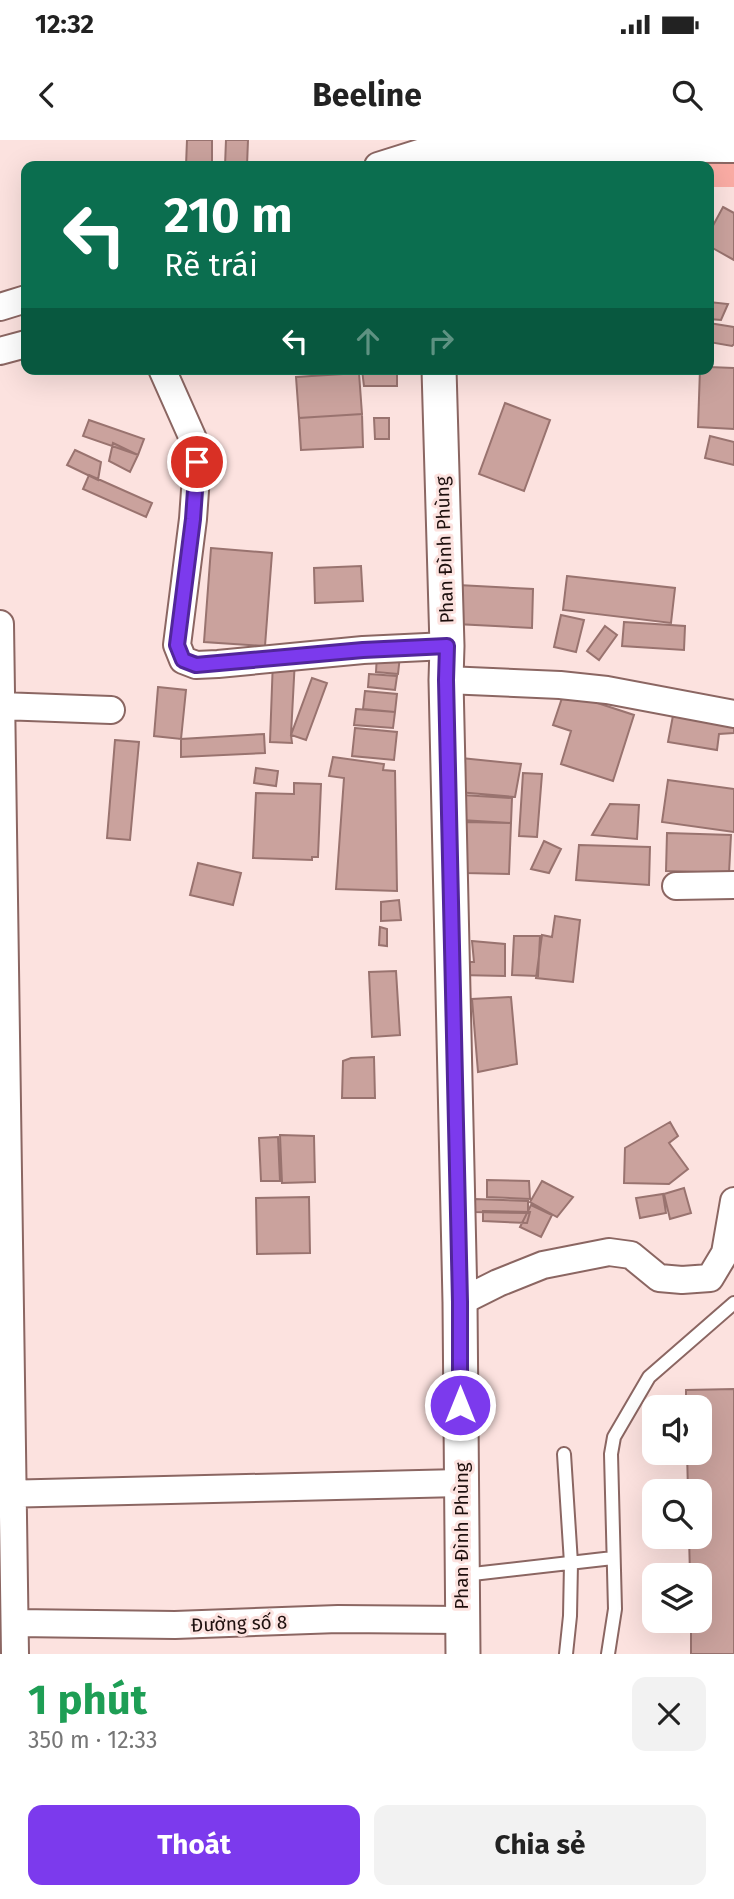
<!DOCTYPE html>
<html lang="vi">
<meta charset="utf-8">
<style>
:root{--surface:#fff;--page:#f2f2f2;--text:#222;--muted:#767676;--accent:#7c3aed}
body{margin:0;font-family:"Fira Sans",sans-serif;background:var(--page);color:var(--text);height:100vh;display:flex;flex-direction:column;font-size:26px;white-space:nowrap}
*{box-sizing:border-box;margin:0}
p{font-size:23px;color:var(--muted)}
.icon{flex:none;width:38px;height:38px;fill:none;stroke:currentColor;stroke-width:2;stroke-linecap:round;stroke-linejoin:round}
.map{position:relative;height:1514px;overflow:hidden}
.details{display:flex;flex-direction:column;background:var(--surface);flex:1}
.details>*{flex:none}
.hud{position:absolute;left:21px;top:21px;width:693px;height:214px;border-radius:14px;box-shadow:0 7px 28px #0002;background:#0b6e4f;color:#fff;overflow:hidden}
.controls{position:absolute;left:642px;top:1255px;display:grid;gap:14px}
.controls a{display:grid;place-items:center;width:70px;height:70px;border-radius:14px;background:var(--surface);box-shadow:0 7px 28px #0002;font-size:35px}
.pin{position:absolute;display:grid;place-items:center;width:60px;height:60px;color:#fff;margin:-30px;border:4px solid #fff;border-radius:50%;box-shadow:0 2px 7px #0007}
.me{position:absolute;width:77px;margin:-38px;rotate:0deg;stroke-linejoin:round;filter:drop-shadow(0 0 5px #0008)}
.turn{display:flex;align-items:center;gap:24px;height:147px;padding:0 28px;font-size:32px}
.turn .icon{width:91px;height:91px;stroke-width:2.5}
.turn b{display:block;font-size:49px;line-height:60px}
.lanes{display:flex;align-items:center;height:66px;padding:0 28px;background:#0003;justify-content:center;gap:35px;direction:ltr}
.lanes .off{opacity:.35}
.round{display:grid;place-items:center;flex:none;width:74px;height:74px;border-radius:14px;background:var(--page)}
.summary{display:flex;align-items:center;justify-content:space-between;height:119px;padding:0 28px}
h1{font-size:42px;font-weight:700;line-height:52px;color:#1e9e55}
.cta{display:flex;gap:14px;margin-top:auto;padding:14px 28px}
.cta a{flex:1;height:80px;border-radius:14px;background:var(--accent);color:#fff;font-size:28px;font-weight:700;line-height:80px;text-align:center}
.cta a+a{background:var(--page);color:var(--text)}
.status{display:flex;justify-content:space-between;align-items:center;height:49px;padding:0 35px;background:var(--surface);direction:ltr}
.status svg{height:19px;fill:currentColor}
header{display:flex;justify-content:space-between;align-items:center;height:91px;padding:0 28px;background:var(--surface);font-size:32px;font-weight:700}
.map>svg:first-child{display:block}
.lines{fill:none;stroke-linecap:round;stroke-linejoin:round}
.canal{stroke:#faaca4;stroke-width:24}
.building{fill:#caa29d;stroke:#99736f;stroke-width:2}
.service-casing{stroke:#8b6662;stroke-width:16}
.minor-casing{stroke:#8b6662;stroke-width:30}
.tertiary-casing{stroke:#8b6662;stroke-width:37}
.service{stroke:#fff;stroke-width:12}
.minor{stroke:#fff;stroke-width:26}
.tertiary{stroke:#fff;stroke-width:33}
.route-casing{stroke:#51269a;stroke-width:18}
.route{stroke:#7c3aed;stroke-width:12}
.labels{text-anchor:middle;stroke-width:6;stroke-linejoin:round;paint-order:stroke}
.street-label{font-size:19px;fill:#1e100e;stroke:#fce2df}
</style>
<div class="status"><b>12:32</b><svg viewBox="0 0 49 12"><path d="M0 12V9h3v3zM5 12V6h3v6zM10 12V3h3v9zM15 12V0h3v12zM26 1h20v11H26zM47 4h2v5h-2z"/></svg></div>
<header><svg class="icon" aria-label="back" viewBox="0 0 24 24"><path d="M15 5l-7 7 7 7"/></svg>Beeline<svg class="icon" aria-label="search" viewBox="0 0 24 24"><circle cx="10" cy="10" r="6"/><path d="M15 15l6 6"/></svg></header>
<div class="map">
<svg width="734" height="1514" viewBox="0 0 734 1514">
<rect width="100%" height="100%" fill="#fce2df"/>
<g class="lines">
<path class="canal" d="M 709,35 L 734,35"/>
</g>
<path class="building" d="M 187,0 L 212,0 L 212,26 L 186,26 Z
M 226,0 L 248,0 L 247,26 L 225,26 Z
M 723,67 L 734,73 L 734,120 L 709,106 L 709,93 Z
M 709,162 L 728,164 L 721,180 L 709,179 Z
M 709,183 L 734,187 L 734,204 L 732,206 L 709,202 Z
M 709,227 L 734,228 L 734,289 L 698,287 L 700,229 L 709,229 Z
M 397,229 L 397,246 L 364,246 L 362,230 Z
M 359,233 L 362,274 L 299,278 L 296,237 Z
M 505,263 L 550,280 L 524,351 L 479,334 Z
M 362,274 L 363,307 L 301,310 L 299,278 Z
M 374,278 L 389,278 L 389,299 L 375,299 Z
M 89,280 L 144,299 L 138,315 L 83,296 Z
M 710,296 L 734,302 L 734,325 L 705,318 Z
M 113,303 L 138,315 L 130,332 L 109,321 Z
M 75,310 L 101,322 L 98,340 L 67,325 Z
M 89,335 L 152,363 L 146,377 L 83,349 Z
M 211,408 L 272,413 L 265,506 L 204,502 Z
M 361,426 L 363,461 L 315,463 L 314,428 Z
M 567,436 L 675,448 L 671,483 L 563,470 Z
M 458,445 L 533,449 L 532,488 L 456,484 Z
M 561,475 L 584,480 L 576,512 L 554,507 Z
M 624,482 L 685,486 L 684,510 L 622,506 Z
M 605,486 L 617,495 L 599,520 L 587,511 Z
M 377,514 L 400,516 L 398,534 L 376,532 Z
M 273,519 L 295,519 L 291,595 L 292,603 L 270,602 Z
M 369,534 L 397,536 L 395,550 L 368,547 Z
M 312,538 L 327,543 L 306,600 L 291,595 Z
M 158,547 L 186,550 L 181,599 L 154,596 Z
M 365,551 L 397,554 L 395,572 L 363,569 Z
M 564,552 L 634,575 L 613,641 L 561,624 L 571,591 L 553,585 Z
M 675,565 L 734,575 L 734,593 L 719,594 L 717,610 L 668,602 Z
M 356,569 L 395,572 L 393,588 L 354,585 Z
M 355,588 L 397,592 L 394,620 L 352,616 Z
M 264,594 L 265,613 L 181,617 L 181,599 Z
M 115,600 L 139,602 L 130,700 L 107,698 Z
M 333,617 L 384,624 L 383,630 L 395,631 L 397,751 L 336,749 L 344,638 L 329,636 Z
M 461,618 L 521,624 L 515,657 L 458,652 Z
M 256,628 L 278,631 L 276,646 L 254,643 Z
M 523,633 L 542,634 L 537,697 L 519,696 Z
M 668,640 L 734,649 L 734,692 L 662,682 Z
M 294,643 L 321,644 L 318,717 L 312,717 L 312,720 L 253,718 L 256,653 L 294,654 Z
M 462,655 L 512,658 L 511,683 L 461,680 Z
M 610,664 L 639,665 L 637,699 L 592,695 Z
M 466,682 L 511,683 L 509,734 L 465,733 Z
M 667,693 L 731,695 L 729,733 L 666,731 Z
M 544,701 L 561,709 L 549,733 L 531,729 Z
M 579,705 L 650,707 L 649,745 L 576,740 Z
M 198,723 L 241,733 L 233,765 L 190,755 Z
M 399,760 L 401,780 L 381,781 L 381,762 Z
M 555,776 L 580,780 L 573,842 L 536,838 L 542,795 L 552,797 Z
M 380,787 L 387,789 L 387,806 L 379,805 Z
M 514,796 L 540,796 L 538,836 L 512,835 Z
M 472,801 L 505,804 L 505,836 L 460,835 L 461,822 L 474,822 Z
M 396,831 L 400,895 L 372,897 L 369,832 Z
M 511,857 L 517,924 L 478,932 L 472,859 Z
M 374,917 L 375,958 L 342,958 L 343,921 L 351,918 Z
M 670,982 L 678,996 L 669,1003 L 688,1029 L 669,1044 L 624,1043 L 625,1008 Z
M 280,995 L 314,996 L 315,1042 L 282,1043 Z
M 278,997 L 280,1041 L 261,1041 L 259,998 Z
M 487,1040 L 529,1041 L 530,1059 L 487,1057 Z
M 542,1041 L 573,1057 L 557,1077 L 530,1062 Z
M 684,1048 L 691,1073 L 670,1079 L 664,1054 Z
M 663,1054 L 666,1073 L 640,1078 L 636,1058 Z
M 309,1057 L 310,1113 L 257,1114 L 256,1058 Z
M 474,1059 L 528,1061 L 528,1073 L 474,1072 Z
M 531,1065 L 552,1075 L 541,1097 L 520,1087 Z
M 483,1071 L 530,1072 L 527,1083 L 483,1081 Z
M 734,1249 L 734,1514 L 691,1514 L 691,1480 L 700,1480 L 700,1435 L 690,1435 L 689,1396 L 700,1396 L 700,1351 L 688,1351 L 687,1312 L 700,1312 L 700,1267 L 686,1267 L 686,1250 Z"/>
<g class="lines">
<defs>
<path id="service" d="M 564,1314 L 571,1423 L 570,1476 L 566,1514
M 464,1435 L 613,1418
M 608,1514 L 615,1469 L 611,1314 L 614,1297 L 649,1237 L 734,1163"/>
<path id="minor" d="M 378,26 L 435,8 L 734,9
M 0,167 L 26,159
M 0,211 L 26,204
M 162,229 L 194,301 L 197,322 L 193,379 L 177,505 L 183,520 L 196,525 L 218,524 L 363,510 L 447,506
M 0,484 L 15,1514
M 446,540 L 560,545 L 607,550 L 734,574
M 0,566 L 111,570
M 676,746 L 734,745
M 460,1162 L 498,1143 L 543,1125 L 609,1112 L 631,1115 L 659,1138 L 682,1140 L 710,1138 L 725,1113 L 734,1061
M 0,1354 L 460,1343
M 16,1483 L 175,1485 L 338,1479 L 462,1480"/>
<path id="tertiary" d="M 434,26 L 435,0
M 439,229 L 447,506 L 446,540 L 460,1162 L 463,1514"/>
</defs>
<use href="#service" class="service-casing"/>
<use href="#minor" class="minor-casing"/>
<use href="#tertiary" class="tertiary-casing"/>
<use href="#service" class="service"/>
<use href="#minor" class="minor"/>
<use href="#tertiary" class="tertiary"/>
</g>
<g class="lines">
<defs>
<path id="route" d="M 197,322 L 193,379 L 177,505 L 183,520 L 196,525 L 363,510 L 447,506 L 446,540 L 460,1162 L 460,1265"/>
</defs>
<use href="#route" class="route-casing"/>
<use href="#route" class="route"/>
</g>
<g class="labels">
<g class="street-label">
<text transform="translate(444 410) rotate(-92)" y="7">Phan Đình Phùng</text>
<text transform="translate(461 1396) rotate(-90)" y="7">Phan Đình Phùng</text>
<text transform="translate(239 1483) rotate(-2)" y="7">Đường số 8</text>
</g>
</g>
</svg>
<div class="controls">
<a><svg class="icon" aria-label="sound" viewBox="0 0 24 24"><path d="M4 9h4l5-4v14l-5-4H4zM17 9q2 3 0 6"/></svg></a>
<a><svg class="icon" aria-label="search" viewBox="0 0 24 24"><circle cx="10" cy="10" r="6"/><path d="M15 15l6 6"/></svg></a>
<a><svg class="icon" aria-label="layers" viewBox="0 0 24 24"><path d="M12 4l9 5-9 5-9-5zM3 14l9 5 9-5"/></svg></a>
</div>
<div class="pin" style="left:197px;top:322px;background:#d93025"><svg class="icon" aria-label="arrive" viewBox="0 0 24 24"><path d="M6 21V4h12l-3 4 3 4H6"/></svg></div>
<svg class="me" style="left:460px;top:1265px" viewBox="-20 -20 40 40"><circle r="17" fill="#7c3aed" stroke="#fff" stroke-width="3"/><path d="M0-11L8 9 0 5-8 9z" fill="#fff"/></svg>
<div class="hud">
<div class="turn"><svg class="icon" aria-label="left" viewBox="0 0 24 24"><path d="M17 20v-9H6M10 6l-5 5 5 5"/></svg><div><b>210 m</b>Rẽ trái</div></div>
<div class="lanes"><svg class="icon" aria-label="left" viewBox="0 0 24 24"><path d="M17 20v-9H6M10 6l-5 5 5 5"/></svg><svg class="icon off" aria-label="ahead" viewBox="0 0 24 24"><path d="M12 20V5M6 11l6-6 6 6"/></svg><svg class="icon off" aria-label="right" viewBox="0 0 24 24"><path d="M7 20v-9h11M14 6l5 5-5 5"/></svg></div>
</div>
</div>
<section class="details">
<div class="summary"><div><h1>1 phút</h1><p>350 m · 12:33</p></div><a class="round"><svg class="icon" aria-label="close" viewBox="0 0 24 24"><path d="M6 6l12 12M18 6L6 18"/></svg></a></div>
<div class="cta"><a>Thoát</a><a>Chia sẻ</a></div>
</section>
